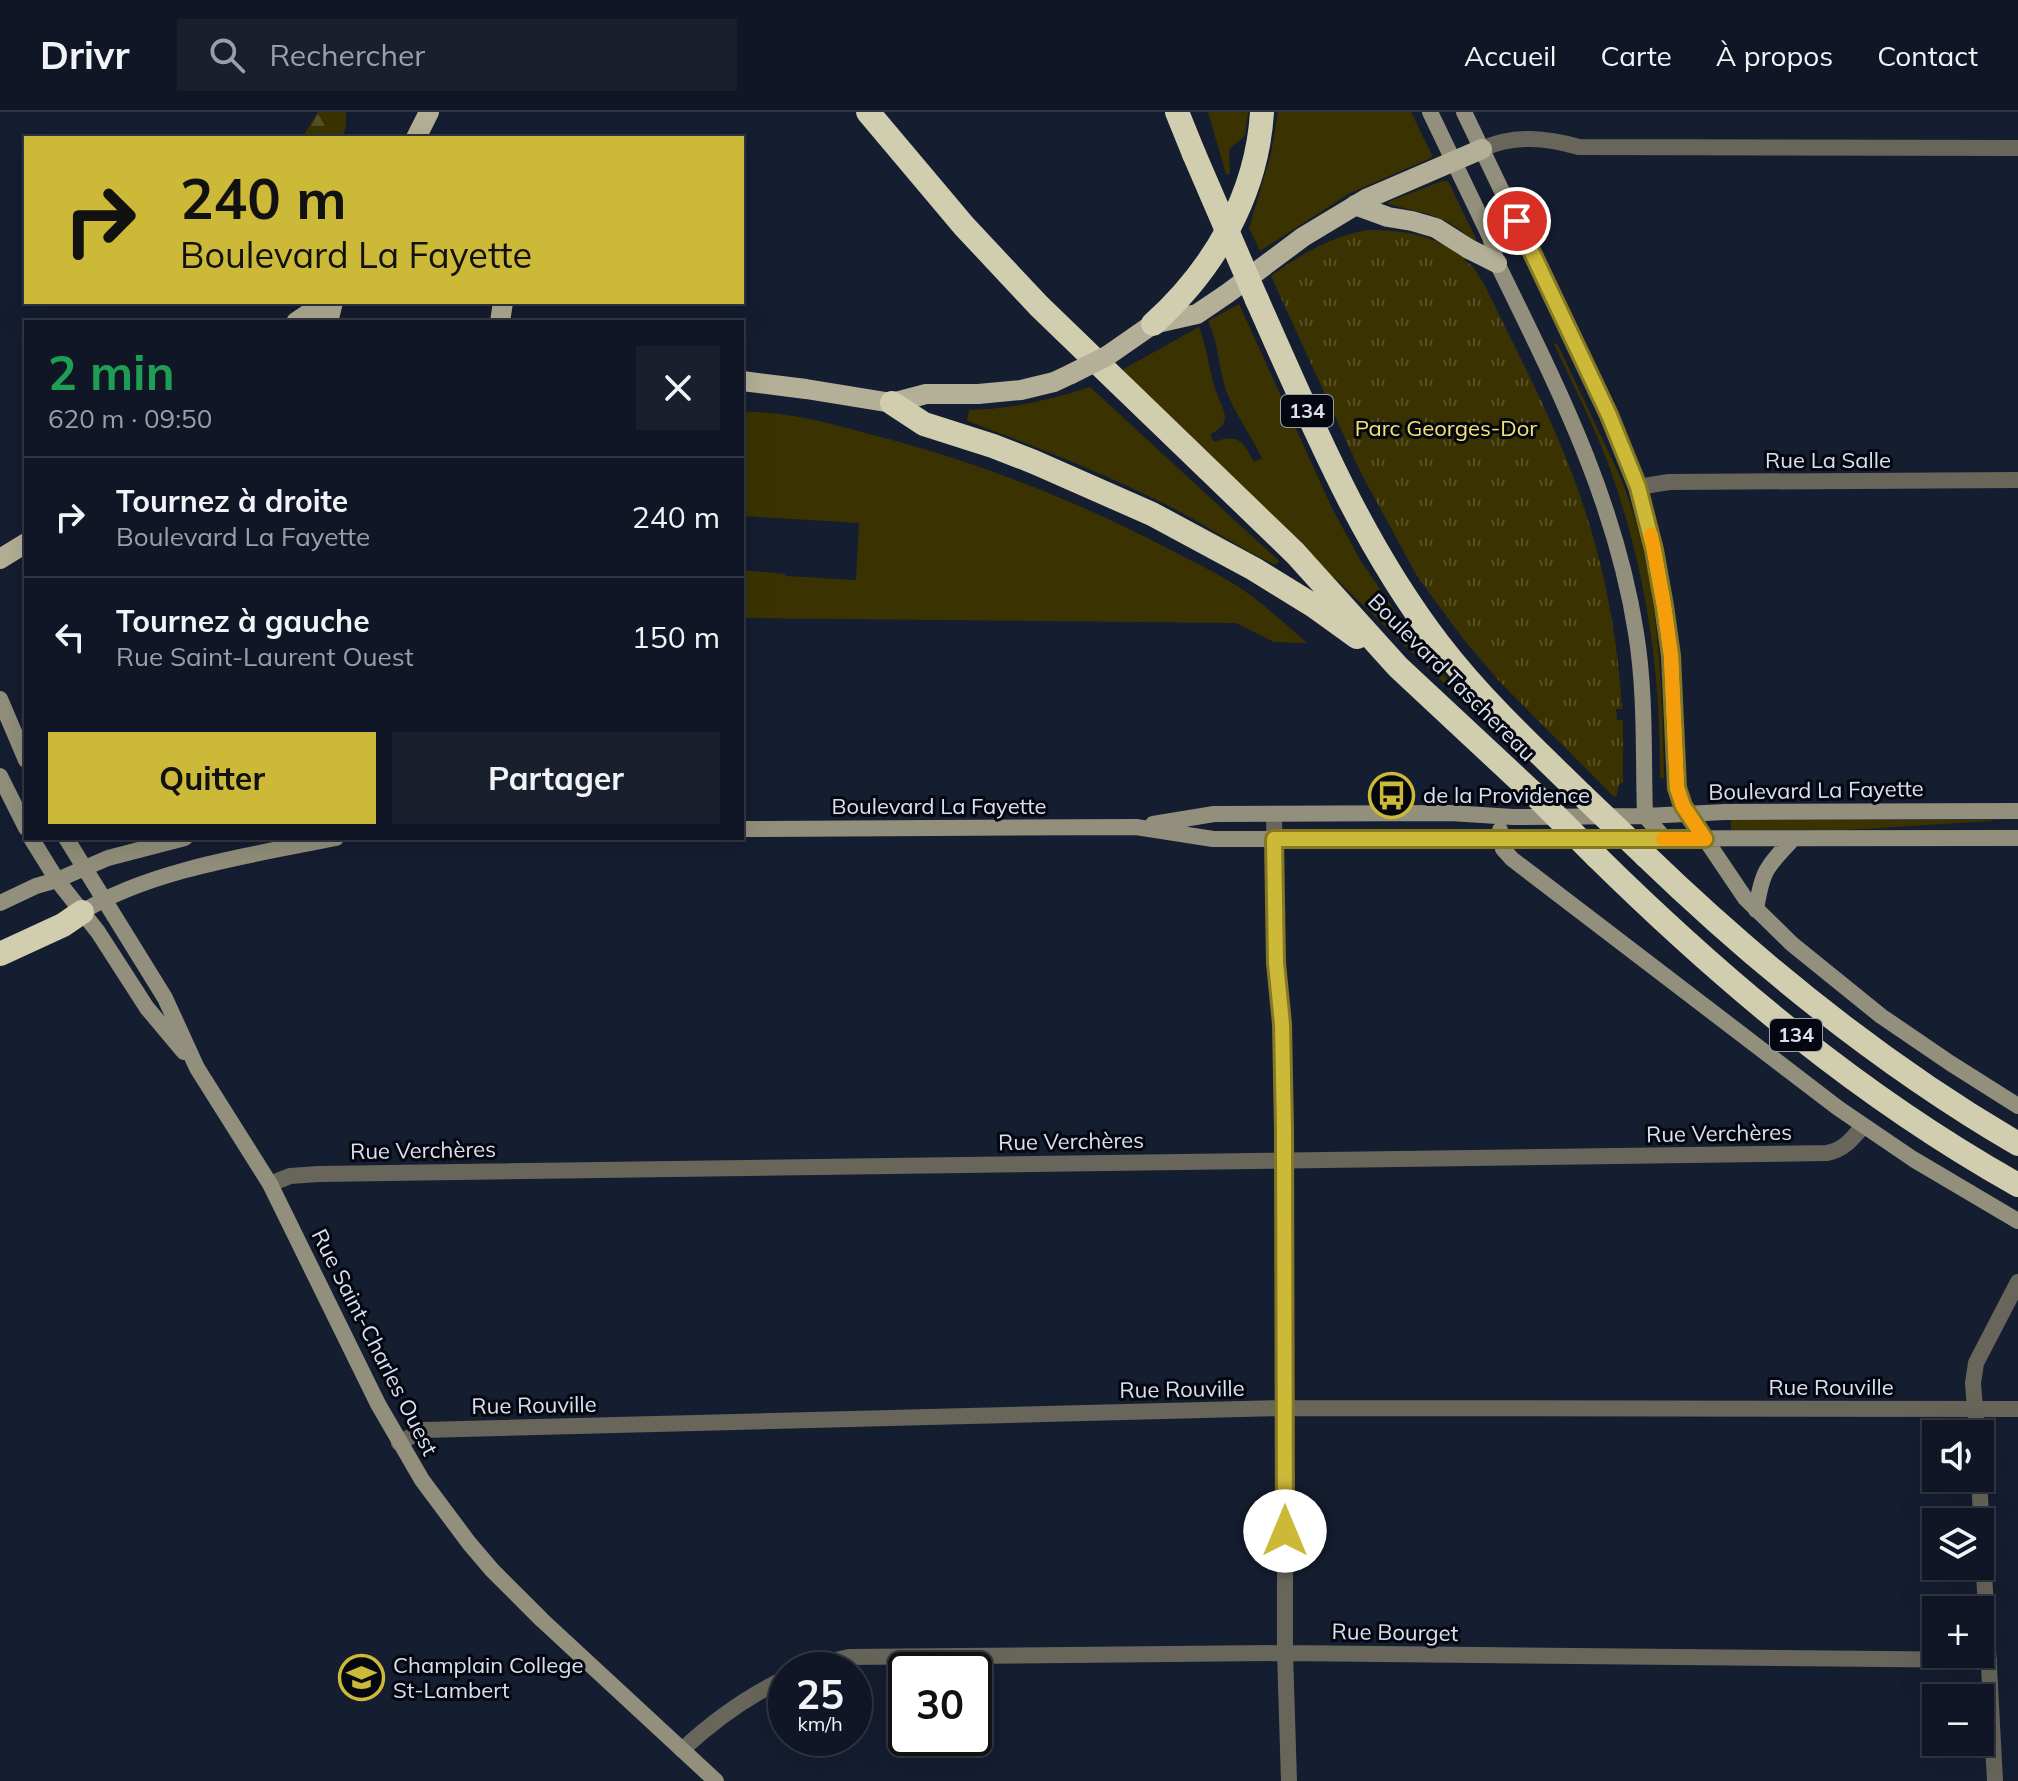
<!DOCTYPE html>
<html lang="fr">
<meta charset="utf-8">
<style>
:root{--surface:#101625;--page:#191f2d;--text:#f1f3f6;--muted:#9c9fa7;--line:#303542;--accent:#ccb938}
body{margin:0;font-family:Mulish,sans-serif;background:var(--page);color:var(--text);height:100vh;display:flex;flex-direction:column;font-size:30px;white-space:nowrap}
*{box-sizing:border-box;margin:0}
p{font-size:26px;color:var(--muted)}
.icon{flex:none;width:44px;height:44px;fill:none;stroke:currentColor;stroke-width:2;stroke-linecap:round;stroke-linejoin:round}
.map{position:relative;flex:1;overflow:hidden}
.details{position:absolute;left:24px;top:208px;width:720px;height:520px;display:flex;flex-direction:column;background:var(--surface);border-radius:0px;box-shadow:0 8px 32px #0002,0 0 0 2px var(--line)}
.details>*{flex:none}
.top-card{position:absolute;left:24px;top:24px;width:720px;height:168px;border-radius:0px;box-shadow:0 8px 32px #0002,0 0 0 2px var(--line);background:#ccb938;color:#111;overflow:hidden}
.fabs{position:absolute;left:1922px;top:1308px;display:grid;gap:16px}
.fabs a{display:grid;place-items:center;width:72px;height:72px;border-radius:0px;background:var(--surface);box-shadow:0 8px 32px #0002,0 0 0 2px var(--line);font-size:40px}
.speed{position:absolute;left:768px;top:1540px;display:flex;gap:16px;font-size:40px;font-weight:700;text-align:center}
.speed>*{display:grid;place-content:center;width:104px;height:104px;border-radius:50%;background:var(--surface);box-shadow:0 8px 32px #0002,0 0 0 2px var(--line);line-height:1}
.speed small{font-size:20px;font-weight:400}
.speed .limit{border:4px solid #111;border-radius:12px;background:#fff;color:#111}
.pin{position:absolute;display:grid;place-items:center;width:68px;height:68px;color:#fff;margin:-34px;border:4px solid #fff;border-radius:50%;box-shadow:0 2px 8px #0007}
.me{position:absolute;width:88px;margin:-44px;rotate:0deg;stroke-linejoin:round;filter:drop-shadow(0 0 6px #0008)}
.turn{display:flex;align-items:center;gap:28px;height:168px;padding:0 24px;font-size:36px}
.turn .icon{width:104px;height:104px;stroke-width:2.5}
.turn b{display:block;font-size:56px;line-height:68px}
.round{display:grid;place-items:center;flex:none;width:84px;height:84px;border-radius:0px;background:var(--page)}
.summary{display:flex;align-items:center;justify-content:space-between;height:136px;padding:0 24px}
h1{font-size:48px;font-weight:700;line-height:60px;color:#1e9e55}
.primary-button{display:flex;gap:16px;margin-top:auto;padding:16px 24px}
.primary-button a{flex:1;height:92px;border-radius:0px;background:var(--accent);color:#111;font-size:32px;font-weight:700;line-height:92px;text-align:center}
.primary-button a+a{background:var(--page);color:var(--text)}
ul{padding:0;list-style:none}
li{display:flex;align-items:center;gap:24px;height:120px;padding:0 24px;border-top:2px solid var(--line)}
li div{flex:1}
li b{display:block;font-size:30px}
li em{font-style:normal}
header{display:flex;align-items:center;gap:48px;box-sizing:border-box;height:112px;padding:0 40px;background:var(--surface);border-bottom:2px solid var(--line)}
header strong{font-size:38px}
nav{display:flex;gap:44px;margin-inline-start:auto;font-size:28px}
.search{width:560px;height:72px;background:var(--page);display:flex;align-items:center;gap:20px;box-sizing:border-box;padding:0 28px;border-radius:0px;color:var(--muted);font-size:30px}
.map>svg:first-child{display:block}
.grass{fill:#3a3301}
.forest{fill:url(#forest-firs)}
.park{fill:url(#park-tufts)}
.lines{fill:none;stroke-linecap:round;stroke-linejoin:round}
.street{stroke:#68665a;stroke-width:16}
.secondary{stroke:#928f7c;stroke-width:16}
.primary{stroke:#b3b097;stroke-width:20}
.highway{stroke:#d1cdaf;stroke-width:24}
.primary-bridge{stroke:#b3b097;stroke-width:20}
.highway-bridge{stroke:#d1cdaf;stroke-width:24}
.route-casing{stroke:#857824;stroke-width:20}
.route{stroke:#ccb938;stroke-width:14}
.slow{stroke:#f59e0b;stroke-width:14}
.labels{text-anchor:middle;stroke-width:6;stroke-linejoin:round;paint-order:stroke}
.shield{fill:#050710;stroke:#9a9fab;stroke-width:2}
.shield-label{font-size:20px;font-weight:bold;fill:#dae0ee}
.park-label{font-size:22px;fill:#f4e374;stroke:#050710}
.street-label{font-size:22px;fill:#dae0ee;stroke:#050710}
.poi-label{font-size:22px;fill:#dae0ee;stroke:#050710;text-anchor:start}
</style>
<header>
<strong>Drivr</strong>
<div class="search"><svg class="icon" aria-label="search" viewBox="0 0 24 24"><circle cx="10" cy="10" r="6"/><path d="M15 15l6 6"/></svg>Rechercher</div>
<nav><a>Accueil</a><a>Carte</a><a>À propos</a><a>Contact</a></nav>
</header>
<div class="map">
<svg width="2018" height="1669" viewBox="0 0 2018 1669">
<defs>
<pattern id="forest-firs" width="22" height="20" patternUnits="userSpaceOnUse" patternTransform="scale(2)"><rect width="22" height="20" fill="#3a3301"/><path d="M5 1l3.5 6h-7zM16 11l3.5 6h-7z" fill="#565026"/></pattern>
<pattern id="park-tufts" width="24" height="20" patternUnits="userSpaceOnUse" patternTransform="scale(2)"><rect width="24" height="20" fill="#3a3301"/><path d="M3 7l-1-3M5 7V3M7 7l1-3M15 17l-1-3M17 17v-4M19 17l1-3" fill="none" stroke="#565026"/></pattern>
</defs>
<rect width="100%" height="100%" fill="#151d31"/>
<path class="grass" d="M 1208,0 L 1248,0 L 1245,24 L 1229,37 L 1230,62 L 1226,62 Z
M 1278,0 L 1411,0 L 1432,43 L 1431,46 L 1350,81 L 1260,139 L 1249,116 L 1271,42 Z
M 1442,69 L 1448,69 L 1450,73 L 1477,129 L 1475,130 C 1443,101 1425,102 1388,92 L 1388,90 Z
M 1239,192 L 1332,396 L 1359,446 L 1411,523 L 1482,608 L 1120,259 L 1199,215 C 1208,238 1209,262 1218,285 C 1221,292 1227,302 1224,310 C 1222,316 1214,320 1210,323 L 1214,330 C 1239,321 1242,329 1254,350 L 1262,346 C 1251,323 1235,302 1226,278 C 1218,255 1219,231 1208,209 Z
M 1557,231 L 1619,362 C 1659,458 1662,564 1664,666 L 1660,666 C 1661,557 1645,451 1607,349 C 1592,309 1572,271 1554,232 Z
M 1090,275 L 1279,449 L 1276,453 C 1240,437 1208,414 1173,396 C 1106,362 1037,335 967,309 L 969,298 C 1011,297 1050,288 1090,275 Z
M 742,300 C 783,298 833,312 873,323 C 975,349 1073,387 1167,436 C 1193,450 1222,463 1246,480 C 1267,495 1287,514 1307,531 L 1274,530 L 1236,511 L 742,506 L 742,458 L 785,462 L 785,464 L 856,468 L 859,411 L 742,404 Z
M 1731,708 L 1993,708 L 1993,709 L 1845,718 L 1731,718 Z"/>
<path class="forest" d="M 318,0 L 346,0 L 346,13 L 343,26 L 302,26 Z"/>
<path class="park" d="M 1367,118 C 1409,118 1430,124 1467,144 L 1464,148 L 1473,155 L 1484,172 C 1521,248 1562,324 1587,405 C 1607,467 1618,532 1622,597 L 1616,597 L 1617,608 L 1623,608 L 1623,670 L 1619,672 L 1617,683 L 1614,685 L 1500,570 L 1464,528 L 1417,464 L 1361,361 L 1271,164 C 1301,142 1330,125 1367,118 Z"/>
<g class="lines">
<path class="street" d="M 1482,37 C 1514,22 1547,26 1579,35 L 2018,36
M 1638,375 L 1669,370 L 2018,368
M 1274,702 L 1276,833 L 1282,912 L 1285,1048 L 1285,1541 L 1289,1669
M 270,1072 L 290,1064 L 318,1062 L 1827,1041 C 1844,1038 1852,1027 1863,1014
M 1977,1322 L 1973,1271 L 1976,1251 L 2018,1170
M 399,1331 L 423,1318 L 1284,1296 L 2018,1297
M 1979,1366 L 1995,1669
M 801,1558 L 809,1554 L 849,1545 L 1285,1541 L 1989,1548
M 682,1638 C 713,1609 748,1584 786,1566"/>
<path class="secondary" d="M 1430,0 L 1490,125 L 1497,151 C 1556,272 1615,386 1636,521 C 1646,582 1643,643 1645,704 L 1665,727
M 1464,0 L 1609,303 L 1638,375 L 1654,438 L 1664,494 L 1672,564 L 1677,676 L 1683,694 L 1745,786 L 1792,832 L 1881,904 L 1950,951 L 2018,994
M 0,587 L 26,648
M 0,664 L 26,716
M 1153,712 L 1214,702 L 1450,701 L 1513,705 L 1645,704 L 1725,700 L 2018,699
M 742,717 L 1136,715 L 1213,727 L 2018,726
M 1500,718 L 1503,737 L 1512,747 L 1838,996 L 1913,1047 L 2018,1109
M 31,726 L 57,768 L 98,820 L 147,896 L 184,940
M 66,726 L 165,886 L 197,956 L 270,1072 L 378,1292 L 422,1368 L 469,1431 L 492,1458 L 542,1508 L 716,1669
M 0,791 L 36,774 L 57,768 L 108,746 L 185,726
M 1756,798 C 1762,759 1766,755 1793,727
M 82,800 C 151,757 257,742 336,726"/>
<path class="primary" d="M 416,26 L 429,0
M 1355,93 L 1388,105 L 1412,109 L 1436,116 L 1469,137 L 1497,151
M 296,210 L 326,190
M 328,210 L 333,190
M 500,210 L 503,190
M 1107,244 L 1153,212 L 1197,202 L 1228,181 L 1303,125 L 1366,87 L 1482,37
M 742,269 L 806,277 L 892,291 L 926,282 L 978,282 L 1021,278 L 1054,270 L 1071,262
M 0,447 L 26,431"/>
<path class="highway" d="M 868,0 L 964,114 L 1039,194 L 1295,441 L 1398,555 L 1532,680
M 1177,0 L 1194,42
M 1257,188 C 1310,306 1359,428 1439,532 C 1482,588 1532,634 1582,683
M 1153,212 C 1214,157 1257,83 1262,0
M 892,291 L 924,312 L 993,334 L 1034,350 L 1152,402 L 1254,457 L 1314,494 L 1357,525
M 1646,744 C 1760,854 1881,952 2018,1032
M 1597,745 C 1724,870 1861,985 2018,1073
M 0,842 L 63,813 L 82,800"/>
<path class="primary-bridge" d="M 1071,262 L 1107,244"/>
<path class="highway-bridge" d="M 1194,42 L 1257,188
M 1532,680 L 1597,745
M 1582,683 L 1646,744"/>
</g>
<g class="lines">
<defs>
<path id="route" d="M 1285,1419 L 1284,1018 L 1282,912 L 1276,851 L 1274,727 L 1705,727 L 1683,694 L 1677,676 L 1671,544 L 1664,494 L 1654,438 L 1638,375 L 1609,303 L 1517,109"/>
</defs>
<use href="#route" class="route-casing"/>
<use href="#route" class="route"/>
<path class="slow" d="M 1651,423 L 1664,494 L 1671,544 L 1677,676 L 1683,694 L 1705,727 L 1663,727"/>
</g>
<defs>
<symbol id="bus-ring" viewBox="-11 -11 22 22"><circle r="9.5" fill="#050710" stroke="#ccb938" stroke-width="1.5"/><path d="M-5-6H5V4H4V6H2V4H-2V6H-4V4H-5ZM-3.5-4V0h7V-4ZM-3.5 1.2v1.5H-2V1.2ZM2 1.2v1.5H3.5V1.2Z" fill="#ccb938"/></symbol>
<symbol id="university-ring" viewBox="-11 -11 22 22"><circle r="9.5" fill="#050710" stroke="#ccb938" stroke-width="1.5"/><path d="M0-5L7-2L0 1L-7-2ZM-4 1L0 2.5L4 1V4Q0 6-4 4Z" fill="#ccb938"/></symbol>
</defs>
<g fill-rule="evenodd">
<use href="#bus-ring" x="1366" y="658" width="51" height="51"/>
<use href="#university-ring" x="336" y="1540" width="51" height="51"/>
</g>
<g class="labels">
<g class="shield">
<rect x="1281" y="283" width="52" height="32" rx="6"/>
<rect x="1770" y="907" width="52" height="32" rx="6"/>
</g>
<g class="shield-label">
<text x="1307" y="306">134</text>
<text x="1796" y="930">134</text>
</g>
<g class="park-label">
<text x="1446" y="324">Parc Georges-Dor</text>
</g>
<g class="street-label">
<text x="1828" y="356">Rue La Salle</text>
<text transform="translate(1452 565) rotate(45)" y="8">Boulevard Taschereau</text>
<text transform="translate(1816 678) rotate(-1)" y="8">Boulevard La Fayette</text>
<text x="939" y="702">Boulevard La Fayette</text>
<text transform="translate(1719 1021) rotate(-1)" y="8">Rue Verchères</text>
<text transform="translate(1071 1029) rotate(-1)" y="8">Rue Verchères</text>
<text transform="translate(423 1038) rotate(-1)" y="8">Rue Verchères</text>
<text transform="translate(375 1230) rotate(63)" y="8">Rue Saint-Charles Ouest</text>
<text x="1831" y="1283">Rue Rouville</text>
<text transform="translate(1182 1277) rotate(-1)" y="8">Rue Rouville</text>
<text transform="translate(534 1293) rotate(-1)" y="8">Rue Rouville</text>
<text transform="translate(1395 1520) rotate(1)" y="8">Rue Bourget</text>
</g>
<g class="poi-label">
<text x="1423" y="691">de la Providence</text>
<text x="393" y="1561">Champlain College<tspan x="393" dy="25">St-Lambert</tspan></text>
</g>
</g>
</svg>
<div class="fabs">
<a><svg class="icon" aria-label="sound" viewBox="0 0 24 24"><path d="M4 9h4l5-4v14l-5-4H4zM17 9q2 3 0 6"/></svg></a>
<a><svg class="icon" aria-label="layers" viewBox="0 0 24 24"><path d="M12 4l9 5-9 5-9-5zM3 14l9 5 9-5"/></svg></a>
<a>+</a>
<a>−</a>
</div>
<div class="speed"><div>25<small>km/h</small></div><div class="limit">30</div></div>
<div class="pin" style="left:1517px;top:109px;background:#d93025"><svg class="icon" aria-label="arrive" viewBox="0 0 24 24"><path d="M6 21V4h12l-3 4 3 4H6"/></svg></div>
<svg class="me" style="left:1285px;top:1419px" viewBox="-20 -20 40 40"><circle r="19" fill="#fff"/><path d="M0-13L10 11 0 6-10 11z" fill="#ccb938"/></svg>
<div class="top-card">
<div class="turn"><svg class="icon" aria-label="right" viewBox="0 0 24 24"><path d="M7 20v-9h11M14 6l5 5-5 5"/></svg><div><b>240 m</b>Boulevard La Fayette</div></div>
</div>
<section class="details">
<div class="summary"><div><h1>2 min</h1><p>620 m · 09:50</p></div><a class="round"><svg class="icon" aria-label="close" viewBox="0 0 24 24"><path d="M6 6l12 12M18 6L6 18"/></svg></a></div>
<ul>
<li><svg class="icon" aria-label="right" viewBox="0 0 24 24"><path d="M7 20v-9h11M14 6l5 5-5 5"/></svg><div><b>Tournez à droite</b><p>Boulevard La Fayette</p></div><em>240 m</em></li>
<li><svg class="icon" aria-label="left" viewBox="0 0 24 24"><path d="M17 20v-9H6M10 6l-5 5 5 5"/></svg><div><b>Tournez à gauche</b><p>Rue Saint-Laurent Ouest</p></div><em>150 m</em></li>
</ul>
<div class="primary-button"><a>Quitter</a><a>Partager</a></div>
</section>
</div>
